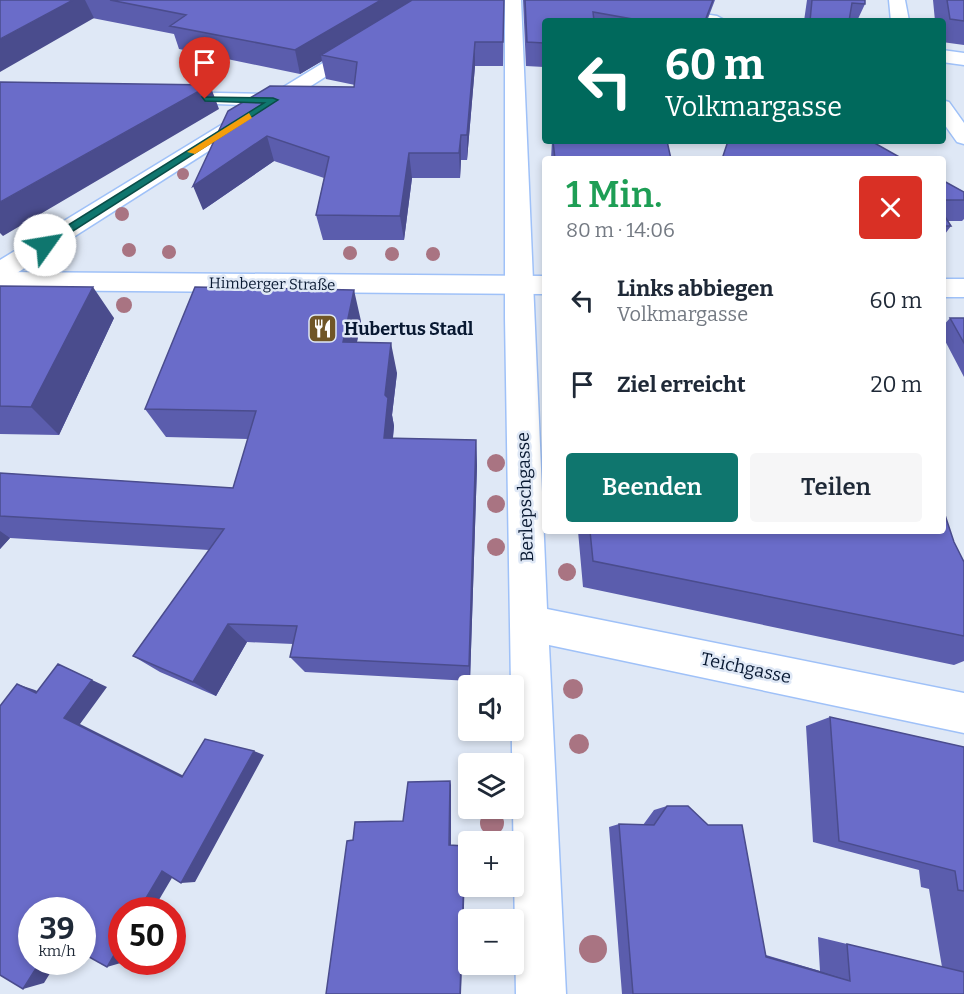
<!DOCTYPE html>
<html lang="de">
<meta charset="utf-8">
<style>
:root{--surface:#fff;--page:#f6f6f7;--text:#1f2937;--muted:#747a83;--accent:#0f766e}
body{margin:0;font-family:Bitter,serif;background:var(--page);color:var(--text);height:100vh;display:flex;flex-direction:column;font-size:22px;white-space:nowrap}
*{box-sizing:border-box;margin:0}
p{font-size:20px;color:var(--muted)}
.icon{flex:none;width:33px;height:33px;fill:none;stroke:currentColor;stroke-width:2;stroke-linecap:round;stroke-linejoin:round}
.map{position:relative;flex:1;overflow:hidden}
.panel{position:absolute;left:542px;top:156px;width:404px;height:378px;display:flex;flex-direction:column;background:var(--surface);border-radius:6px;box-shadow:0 3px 9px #0003}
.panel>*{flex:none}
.banner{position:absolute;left:542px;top:18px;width:404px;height:126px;border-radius:6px;box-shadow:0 3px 9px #0003;background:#00695c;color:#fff;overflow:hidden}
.controls{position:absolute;left:458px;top:675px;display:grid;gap:12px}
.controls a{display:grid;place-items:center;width:66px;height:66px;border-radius:6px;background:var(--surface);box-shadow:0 3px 9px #0003;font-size:30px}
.speed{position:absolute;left:18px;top:897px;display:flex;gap:12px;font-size:30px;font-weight:700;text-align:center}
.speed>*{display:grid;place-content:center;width:78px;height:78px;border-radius:50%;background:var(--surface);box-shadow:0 3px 9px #0003;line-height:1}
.speed small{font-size:15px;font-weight:400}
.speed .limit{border:9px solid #d22;background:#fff;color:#111}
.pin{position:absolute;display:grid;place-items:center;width:51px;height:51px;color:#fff;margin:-62px -26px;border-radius:50% 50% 50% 0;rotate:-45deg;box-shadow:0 0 6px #0007}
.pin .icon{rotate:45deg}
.me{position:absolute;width:66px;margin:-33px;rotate:58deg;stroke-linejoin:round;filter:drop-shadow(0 0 4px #0008)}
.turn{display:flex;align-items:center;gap:21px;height:126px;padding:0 24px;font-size:27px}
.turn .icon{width:78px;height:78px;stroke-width:2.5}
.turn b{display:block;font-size:42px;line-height:51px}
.round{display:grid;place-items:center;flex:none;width:63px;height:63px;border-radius:6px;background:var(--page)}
.headline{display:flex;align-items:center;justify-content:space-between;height:102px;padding:0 24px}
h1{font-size:36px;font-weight:600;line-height:45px;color:#1e9e55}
.button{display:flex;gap:12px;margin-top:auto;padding:12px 24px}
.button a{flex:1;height:69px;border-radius:6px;background:var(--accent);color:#fff;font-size:24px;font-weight:600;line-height:69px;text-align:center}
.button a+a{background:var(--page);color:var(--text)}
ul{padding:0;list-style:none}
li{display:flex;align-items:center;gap:18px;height:84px;padding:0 24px}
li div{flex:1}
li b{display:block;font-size:22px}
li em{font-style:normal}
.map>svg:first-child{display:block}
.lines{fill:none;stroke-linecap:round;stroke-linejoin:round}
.street-casing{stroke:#9fc1f8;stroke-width:3}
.secondary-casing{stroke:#9fc1f8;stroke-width:3}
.primary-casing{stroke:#9fc1f8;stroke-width:3}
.street{fill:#fff;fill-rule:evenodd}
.secondary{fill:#fff;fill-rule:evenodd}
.primary{fill:#fff;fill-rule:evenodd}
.tree{fill:#a97482}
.wall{fill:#5b5dad}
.shaded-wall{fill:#4a4c8d}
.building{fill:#6a6cc9;stroke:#4a4c8d;stroke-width:1.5}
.route{fill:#0f766e;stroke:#0a4d48;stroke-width:1.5}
.slow{fill:#f59e0b}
.labels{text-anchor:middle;stroke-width:5;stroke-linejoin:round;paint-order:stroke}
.far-street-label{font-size:15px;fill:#081831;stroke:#dfe8f6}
.poi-label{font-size:18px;font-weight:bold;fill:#081831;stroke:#dfe8f6;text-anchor:start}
.street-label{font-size:18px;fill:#081831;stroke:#dfe8f6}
</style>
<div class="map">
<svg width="964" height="994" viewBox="0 0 964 994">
<rect width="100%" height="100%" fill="#dfe8f6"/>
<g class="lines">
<defs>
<path id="street" d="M 505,0 L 521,0 L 547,609 L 964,693 L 964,733 L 549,645 L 566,994 L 516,994 L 505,318 Z
M 573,0 L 613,0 L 717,16 L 726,21 L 684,21 L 581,5 Z
M 889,0 L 905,0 L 909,21 L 891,21 Z
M 942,50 L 964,53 L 964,65 L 942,62 Z
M 170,92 L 273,94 L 280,96 L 283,100 L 280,104 L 273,106 L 163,102 L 160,98 L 163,94 Z
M 942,100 L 949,102 L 964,123 L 964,144 L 957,142 L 942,121 Z"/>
<path id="secondary" d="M 426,0 L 446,0 L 9,278 L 0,280 L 0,260 Z"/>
<path id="primary" d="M 0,272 L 544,276 L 544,294 L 0,290 Z
M 942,279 L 964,279 L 964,297 L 942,297 Z"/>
</defs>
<use href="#street" class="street-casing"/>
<use href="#secondary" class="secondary-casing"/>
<use href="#primary" class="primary-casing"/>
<use href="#street" class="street"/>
<use href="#secondary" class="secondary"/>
<use href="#primary" class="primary"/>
</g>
<g class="tree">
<circle cx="183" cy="174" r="6"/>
<circle cx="122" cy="214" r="7"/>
<circle cx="129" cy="250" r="7"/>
<circle cx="169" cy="252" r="7"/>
<circle cx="350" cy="253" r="7"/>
<circle cx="392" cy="254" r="7"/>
<circle cx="433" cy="254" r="7"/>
<circle cx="124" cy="305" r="8"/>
<circle cx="496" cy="463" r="9"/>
<circle cx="496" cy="504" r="9"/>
<circle cx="496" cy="547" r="9"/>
<circle cx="567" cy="572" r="9"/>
<circle cx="573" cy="689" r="10"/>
<circle cx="579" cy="744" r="10"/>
<circle cx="492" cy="823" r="12"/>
<circle cx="593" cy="949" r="14"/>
</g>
<path class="wall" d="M 0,0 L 504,0 L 503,66 L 475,66 L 467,160 L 461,160 L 460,178 L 412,178 L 404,240 L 323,240 L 316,215 L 324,178 L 274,161 L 203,210 L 228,111 L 354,87 L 355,85 L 326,79 L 322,61 L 300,74 L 179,49 L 174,34 Z
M 523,0 L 715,0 L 707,21 L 544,21 L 544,67 L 526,66 Z
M 807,0 L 865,0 L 865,4 L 857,21 L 804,21 Z
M 933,0 L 964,0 L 964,45 L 942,42 L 942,21 L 935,21 Z
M 552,141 L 667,141 L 671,159 L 551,159 Z
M 942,180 L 964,192 L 964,219 L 962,221 L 948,221 L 951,226 L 942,238 Z
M 0,286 L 114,318 L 59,435 L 0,434 Z
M 950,318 L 964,318 L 964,377 L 942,335 L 942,327 Z
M 361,321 L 357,342 L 397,373 L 392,415 L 394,426 L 393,438 L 476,440 L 477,466 L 470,681 L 305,672 L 290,657 L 293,644 L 247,642 L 216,696 L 160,672 L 133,656 L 209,550 L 10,538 L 0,549 L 0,473 L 233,488 L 248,439 L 166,437 L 145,409 Z
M 578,531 L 942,531 L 954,542 L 964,562 L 964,661 L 954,665 L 583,587 Z
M 830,717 L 964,747 L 964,994 L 622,994 L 609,827 L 619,824 L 643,825 L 654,810 L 667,806 L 766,955 L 820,971 L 818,937 L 942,967 L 929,889 L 921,887 L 919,870 L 813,842 L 806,726 Z"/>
<path class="shaded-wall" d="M 73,0 L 85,0 L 94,18 L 0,72 L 0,39 Z
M 381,0 L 422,0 L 321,55 L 322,61 L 300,74 L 295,50 Z
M 475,42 L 475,66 L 467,160 L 467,135 Z
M 210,85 L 219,109 L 3,236 L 0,233 L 0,202 Z
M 461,135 L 461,160 L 460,178 L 459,153 Z
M 267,136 L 274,161 L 203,210 L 193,186 Z
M 409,153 L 412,178 L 404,240 L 400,216 Z
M 93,287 L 114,318 L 59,435 L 31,407 Z
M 354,290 L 361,321 L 351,372 L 343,342 Z
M 391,343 L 397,373 L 392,415 L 394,426 L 390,465 L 384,438 L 385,395 Z
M 476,440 L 477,466 L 470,681 L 469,666 Z
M 0,531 L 10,538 L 0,549 Z
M 228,624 L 247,642 L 216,696 L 193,682 Z
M 58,664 L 107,687 L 80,724 L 194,781 L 182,777 L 64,718 Z
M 17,684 L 35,690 L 53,699 L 36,693 Z
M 254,751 L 264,755 L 195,882 L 181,883 Z
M 450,781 L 451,785 L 451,846 L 449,845 Z
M 465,846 L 466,847 L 461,994 L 460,994 Z
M 162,871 L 176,871 L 153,910 L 139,910 Z
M 122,941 L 122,962 L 124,962 L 107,967 Z
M 743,949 L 820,971 L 850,981 L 766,957 Z
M 40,962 L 57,962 L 44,983 L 23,989 Z"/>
<path class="building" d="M 0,0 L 73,0 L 0,39 Z
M 110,0 L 381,0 L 295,50 L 170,26 L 186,15 Z
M 412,0 L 504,0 L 503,42 L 475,42 L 467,135 L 461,135 L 459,153 L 409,153 L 400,216 L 316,215 L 329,157 L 267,136 L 193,186 L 228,111 L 270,86 L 354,87 L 357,62 L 321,55 Z
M 525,0 L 713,0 L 705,21 L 644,21 L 593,12 L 594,21 L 544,21 L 544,43 L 527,42 Z
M 812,0 L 865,0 L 865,4 L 852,3 L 849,21 L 810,21 Z
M 947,0 L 964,0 L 964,21 L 950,19 Z
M 0,82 L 210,85 L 0,202 Z
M 553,141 L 667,141 L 671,159 L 555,159 Z
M 728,141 L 871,141 L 903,159 L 722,159 Z
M 942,180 L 964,192 L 964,200 L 942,200 Z
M 942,212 L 951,226 L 942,226 Z
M 0,286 L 93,287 L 31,407 L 0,406 Z
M 195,287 L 354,290 L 343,342 L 391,343 L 385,395 L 388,398 L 384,438 L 476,440 L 469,666 L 290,657 L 297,626 L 228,624 L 193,682 L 133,656 L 224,529 L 0,516 L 0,473 L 233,488 L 256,411 L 145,409 Z
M 950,318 L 964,318 L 964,343 Z
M 942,506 L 954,542 L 964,562 L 964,636 L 593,561 L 590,531 L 942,531 Z
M 58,664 L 92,680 L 64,718 L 182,777 L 205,739 L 254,751 L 181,883 L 162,871 L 139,910 L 122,910 L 122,941 L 107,967 L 82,953 L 82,910 L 32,910 L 32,962 L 40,962 L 23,989 L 0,975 L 0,706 L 17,684 L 36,693 Z
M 830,717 L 964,747 L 964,891 L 958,890 L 955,871 L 839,841 Z
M 450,781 L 449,845 L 465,846 L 460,994 L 326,994 L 347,841 L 353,840 L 355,822 L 403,821 L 408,782 Z
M 667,806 L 688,806 L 708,825 L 742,825 L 766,957 L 850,981 L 847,944 L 964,972 L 964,994 L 633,994 L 619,824 L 654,825 Z"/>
<path class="route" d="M 202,97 L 273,98 L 278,100 L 48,247 L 41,247 L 41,242 L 264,103 L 205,101 Z"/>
<path class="slow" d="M 249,113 L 252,118 L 195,154 L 187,152 Z"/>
<defs>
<symbol id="restaurant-square" viewBox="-11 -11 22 22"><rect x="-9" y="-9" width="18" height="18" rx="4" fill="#705627" stroke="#dfe8f6"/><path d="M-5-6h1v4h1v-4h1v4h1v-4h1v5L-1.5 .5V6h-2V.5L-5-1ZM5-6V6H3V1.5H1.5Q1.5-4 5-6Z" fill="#fff"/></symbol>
</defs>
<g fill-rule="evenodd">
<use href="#restaurant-square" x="306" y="312" width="33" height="33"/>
</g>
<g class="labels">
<g class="far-street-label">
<text transform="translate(272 284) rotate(1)" y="5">Himberger Straße</text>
</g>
<g class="poi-label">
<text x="344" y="335">Hubertus Stadl</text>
</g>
<g class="street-label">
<text transform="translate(525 497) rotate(-92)" y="6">Berlepschgasse</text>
<text transform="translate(746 668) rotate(12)" y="6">Teichgasse</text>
</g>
</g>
</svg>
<div class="controls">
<a><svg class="icon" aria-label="sound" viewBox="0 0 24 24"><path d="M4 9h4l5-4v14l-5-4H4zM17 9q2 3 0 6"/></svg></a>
<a><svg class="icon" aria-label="layers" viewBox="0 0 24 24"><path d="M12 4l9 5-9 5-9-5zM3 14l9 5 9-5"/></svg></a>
<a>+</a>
<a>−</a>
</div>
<div class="speed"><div>39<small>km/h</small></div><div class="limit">50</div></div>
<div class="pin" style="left:205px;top:99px;background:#d93025"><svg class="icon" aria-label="arrive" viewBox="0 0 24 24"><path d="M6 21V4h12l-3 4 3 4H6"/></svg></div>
<svg class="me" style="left:45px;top:245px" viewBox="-20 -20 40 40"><circle r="19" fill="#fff"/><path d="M0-13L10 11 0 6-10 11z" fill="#0f766e"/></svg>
<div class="banner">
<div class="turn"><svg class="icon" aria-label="left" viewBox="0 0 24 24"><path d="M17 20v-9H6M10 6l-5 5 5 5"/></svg><div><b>60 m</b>Volkmargasse</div></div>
</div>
<section class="panel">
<div class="headline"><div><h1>1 Min.</h1><p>80 m · 14:06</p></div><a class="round" style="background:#d93025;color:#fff"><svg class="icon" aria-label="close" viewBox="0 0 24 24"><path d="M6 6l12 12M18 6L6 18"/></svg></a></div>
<ul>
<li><svg class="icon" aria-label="left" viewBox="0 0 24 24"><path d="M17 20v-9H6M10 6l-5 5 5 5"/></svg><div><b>Links abbiegen</b><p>Volkmargasse</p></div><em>60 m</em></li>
<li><svg class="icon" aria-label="arrive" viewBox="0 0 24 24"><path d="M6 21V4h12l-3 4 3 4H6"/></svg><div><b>Ziel erreicht</b></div><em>20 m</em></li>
</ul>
<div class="button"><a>Beenden</a><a>Teilen</a></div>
</section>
</div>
